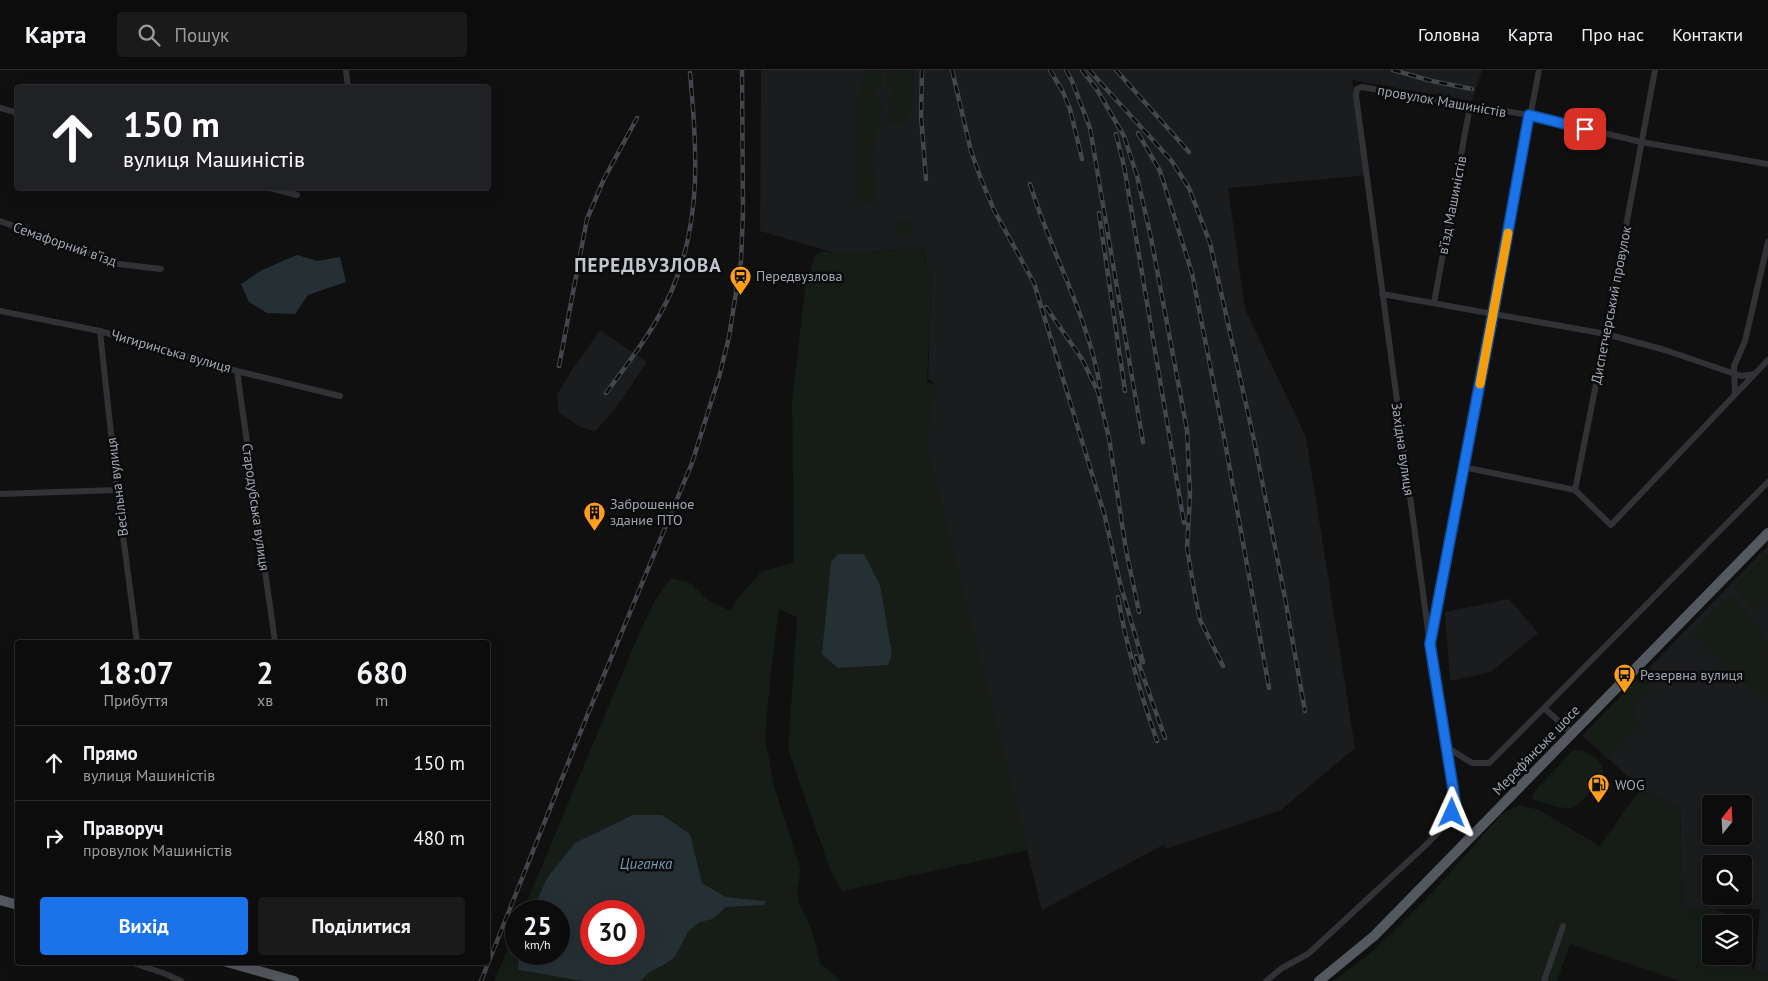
<!DOCTYPE html>
<html lang="uk">
<meta charset="utf-8">
<style>
:root{--surface:#0c0c0d;--page:#1a1a1b;--text:#f1f3f6;--muted:#9a9b9d;--line:#2c2c2e;--accent:#1a73e8}
body{margin:0;font-family:"PT Sans",sans-serif;background:var(--page);color:var(--text);height:100vh;display:flex;flex-direction:column;font-size:19px;white-space:nowrap}
*{box-sizing:border-box;margin:0}
p{font-size:16px;color:var(--muted)}
.icon{flex:none;width:28px;height:28px;fill:none;stroke:currentColor;stroke-width:2;stroke-linecap:round;stroke-linejoin:round}
.map{position:relative;flex:1;overflow:hidden}
.details{position:absolute;left:15px;top:570px;width:475px;height:325px;display:flex;flex-direction:column;background:var(--surface);border-radius:5px;box-shadow:0 5px 20px #0002,0 0 0 1px var(--line)}
.details>*{flex:none}
.top-card{position:absolute;left:15px;top:15px;width:475px;height:105px;border-radius:5px;box-shadow:0 5px 20px #0002,0 0 0 1px var(--line);background:#202124;color:#fff;overflow:hidden}
.needle{width:32px;rotate:18deg}
.tools{position:absolute;left:1702px;top:725px;display:grid;gap:10px}
.tools a{display:grid;place-items:center;width:50px;height:50px;border-radius:5px;background:var(--surface);box-shadow:0 5px 20px #0002,0 0 0 1px var(--line);font-size:25px}
.speed{position:absolute;left:505px;top:830px;display:flex;gap:10px;font-size:25px;font-weight:700;text-align:center}
.speed>*{display:grid;place-content:center;width:65px;height:65px;border-radius:50%;background:var(--surface);box-shadow:0 5px 20px #0002,0 0 0 1px var(--line);line-height:1}
.speed small{font-size:12px;font-weight:400}
.speed .limit{border:8px solid #d22;background:#fff;color:#111}
.pin{position:absolute;display:grid;place-items:center;width:42px;height:42px;color:#fff;margin:-21px;border-radius:10px;box-shadow:0 2px 8px #0006}
.me{position:absolute;width:55px;margin:-28px;rotate:1deg;stroke-linejoin:round;filter:drop-shadow(0 0 4px #0008)}
.turn{display:flex;align-items:center;gap:18px;height:105px;padding:0 25px;font-size:22px}
.turn .icon{width:65px;height:65px;stroke-width:2.5}
.turn b{display:block;font-size:35px;line-height:42px}
.eta{display:flex;justify-content:space-evenly;align-items:center;height:85px;text-align:center}
.eta b{font-size:30px;font-weight:700;line-height:35px}
.primary-button{display:flex;gap:10px;margin-top:auto;padding:10px 25px}
.primary-button a{flex:1;height:58px;border-radius:5px;background:var(--accent);color:#fff;font-size:20px;font-weight:700;line-height:58px;text-align:center}
.primary-button a+a{background:var(--page);color:var(--text)}
ul{padding:0;list-style:none}
li{display:flex;align-items:center;gap:15px;height:75px;padding:0 25px;border-top:1px solid var(--line)}
li div{flex:1}
li b{display:block;font-size:19px}
li em{font-style:normal}
header{display:flex;align-items:center;gap:30px;box-sizing:border-box;height:70px;padding:0 25px;background:var(--surface);border-bottom:1px solid var(--line)}
header strong{font-size:24px}
nav{display:flex;gap:28px;margin-inline-start:auto;font-size:18px}
.search{width:350px;height:45px;background:var(--page);display:flex;align-items:center;gap:12px;box-sizing:border-box;padding:0 18px;border-radius:5px;color:var(--muted);font-size:19px}
.map>svg:first-child{display:block}
.built{fill:#1b1c1e;fill-rule:evenodd}
.green{fill:#161c16}
.water{fill:#253035;fill-rule:evenodd}
.lines{fill:none;stroke-linecap:round;stroke-linejoin:round}
.minor{stroke:#303236;stroke-width:6}
.trunk{stroke:#54585f;stroke-width:10}
.rail-casing{stroke:#43464c;stroke-width:4.5}
.rail{stroke:#0b0b0c;stroke-width:2.5;stroke-dasharray:8;stroke-linecap:butt}
.route-casing{stroke:#114b97;stroke-width:12}
.route{stroke:#1a73e8;stroke-width:9}
.slow{stroke:#f59e0b;stroke-width:9}
.labels{text-anchor:middle;stroke-width:5;stroke-linejoin:round;paint-order:stroke}
.street-label{font-size:14px;fill:#9fa7b3;stroke:#0b0b0c}
.poi-label{font-size:14px;fill:#9fa7b3;stroke:#0b0b0c;text-anchor:start}
.water-label{font-size:15px;font-style:italic;fill:#739ab2;stroke:#0b0b0c}
.district-label{font-size:19px;font-weight:bold;letter-spacing:1px;fill:#c1c6cf;stroke:#0b0b0c}
</style>
<header>
<strong>Карта</strong>
<div class="search"><svg class="icon" aria-label="search" viewBox="0 0 24 24"><circle cx="10" cy="10" r="6"/><path d="M15 15l6 6"/></svg>Пошук</div>
<nav><a>Головна</a><a>Карта</a><a>Про нас</a><a>Контакти</a></nav>
</header>
<div class="map">
<svg width="1768" height="911" viewBox="0 0 1768 911">
<rect width="100%" height="100%" fill="#101011"/>
<path class="built" d="M 761,0 L 1482,0 L 1472,31 L 1352,10 L 1367,105 L 1228,118 L 1245,239 L 1306,367 L 1355,678 L 1281,740 L 1166,779 L 1163,775 L 1042,840 L 926,374 L 934,312 L 928,309 L 932,200 L 926,198 L 925,178 L 838,184 L 760,161 Z
M 600,260 L 647,292 L 615,339 L 595,361 L 580,357 L 559,342 L 557,325 L 570,303 Z
M 1768,476 L 1768,904 L 1755,900 L 1760,839 L 1683,839 L 1680,739 L 1647,723 L 1582,666 ZM 1711,734 L 1744,734 L 1744,766 L 1711,766 ZM 1711,794 L 1744,794 L 1744,826 L 1711,826 Z
M 1509,529 L 1538,563 L 1491,602 L 1450,611 L 1445,542 Z"/>
<path class="green" d="M 867,0 L 882,0 L 883,14 L 877,17 L 874,24 L 882,32 L 883,35 L 872,86 L 876,132 L 858,132 C 857,97 850,31 867,0 Z
M 886,0 L 913,0 C 915,13 915,52 899,56 C 895,57 892,55 889,52 L 890,27 L 893,20 L 886,16 Z
M895 160a9 9 0 1 1 18 0a9 9 0 1 1-18 0Z
M 925,178 L 926,198 L 932,199 L 927,313 L 937,314 L 926,374 L 1028,780 L 842,821 L 831,802 L 788,679 L 797,547 L 779,539 L 771,601 L 765,667 L 774,716 L 801,801 L 797,819 L 799,833 L 812,861 L 820,893 L 841,911 L 640,911 L 651,901 L 667,893 L 675,887 L 688,862 L 700,852 L 713,849 L 726,837 L 765,835 L 764,831 L 726,827 L 702,813 L 689,764 L 547,808 L 532,841 L 523,841 L 639,564 L 654,532 L 671,508 L 690,513 L 706,529 L 730,541 L 739,527 L 761,502 L 794,492 L 792,330 L 806,211 L 810,212 L 810,203 L 814,186 L 822,181 L 838,184 Z
M 1764,484 L 1768,484 L 1768,526 L 1754,541 C 1745,531 1733,523 1739,509 Z
M 1731,523 L 1768,570 L 1767,634 L 1693,564 Z
M 1643,610 L 1647,612 L 1651,619 L 1635,634 L 1632,644 L 1642,654 L 1609,687 C 1601,680 1586,673 1590,662 L 1638,611 Z
M 1575,680 C 1587,679 1604,691 1603,703 C 1596,712 1581,739 1568,738 C 1557,738 1544,733 1534,730 L 1531,728 L 1535,721 L 1571,682 Z
M 1641,718 L 1680,739 L 1683,839 L 1715,839 L 1732,846 L 1734,854 L 1711,854 L 1711,886 L 1744,886 L 1744,879 L 1753,899 L 1768,904 L 1768,911 L 1681,911 L 1570,874 L 1557,911 L 1333,911 L 1372,882 L 1431,824 L 1501,745 L 1519,735 L 1539,740 L 1600,776 Z
M 516,858 L 516,884 L 519,884 L 518,900 L 583,911 L 494,911 Z"/>
<path class="water" d="M 297,185 L 317,191 L 340,187 L 346,212 L 308,225 L 295,244 L 267,243 L 249,232 L 241,214 L 262,200 Z
M 838,484 L 864,484 L 880,515 L 892,584 L 888,595 L 838,598 L 822,584 L 831,492 Z
M 633,745 L 662,745 L 690,764 L 702,813 L 726,827 L 765,831 L 765,835 L 726,837 L 713,849 L 700,852 L 688,862 L 675,887 L 667,893 L 651,901 L 640,911 L 583,911 L 518,900 L 519,884 L 559,884 L 559,841 L 532,841 L 547,808 L 575,773 ZM 591,841 L 634,841 L 634,884 L 591,884 Z"/>
<g class="lines">
<path class="minor" d="M 346,0 L 348,18
M 1655,0 L 1606,264 L 1575,420 L 1611,455 L 1768,290
M 0,38 L 18,43
M 270,118 L 297,125
M 0,151 L 118,194 L 161,199
M 1382,224 L 1606,264 L 1665,280 L 1741,306 L 1754,304
M 1434,233 L 1470,36
M 0,241 L 100,261 L 237,301 L 340,326
M 100,261 L 117,420 L 137,572
M 237,301 L 275,572
M 1735,324 L 1734,296 L 1745,271 L 1768,172
M 1463,397 L 1575,420
M 0,424 L 117,420
M 1431,569 L 1539,0
M 1544,638 L 1768,412
M 1445,676 L 1472,693 L 1489,693 L 1544,638 L 1572,663
M 130,892 L 166,904 L 181,911
M 1266,911 L 1282,898 L 1308,884 L 1428,773 L 1449,751 L 1455,731 L 1430,575 L 1356,26 L 1357,19 L 1362,17 L 1529,45 L 1641,72 L 1768,94
M 1544,911 L 1563,856"/>
<path class="trunk" d="M 0,830 L 18,835
M 227,892 L 294,911
M 1319,911 L 1374,866 L 1768,463"/>
<defs>
<path id="rail" d="M 922,0 L 921,46 L 926,109
M 952,0 L 971,81 L 981,109 L 994,140 L 1034,213 L 1105,447 L 1120,513 L 1143,592
M 1050,0 L 1063,22 L 1070,39 L 1082,89
M 1066,0 L 1072,11 L 1090,58 L 1143,372
M 1082,0 L 1096,18 L 1124,66 L 1137,106 L 1151,168 L 1187,360 L 1190,425 L 1187,478 L 1194,520 L 1200,550 L 1223,596
M 1089,0 L 1171,90 L 1189,118 L 1210,173 L 1254,370 L 1285,528 L 1305,641
M 1116,0 L 1189,82
M 1393,0 L 1432,11 L 1472,19
M 1138,63 L 1160,101 L 1192,203 L 1225,372 L 1269,618
M 1116,64 L 1124,96 L 1184,453
M 1030,114 C 1051,183 1088,245 1100,317
M 1099,143 L 1125,321
M 1046,237 L 1082,289 L 1098,322 L 1109,368 L 1126,480 L 1139,542
M 559,296 L 587,149 L 604,109 L 637,48
M 606,323 C 630,291 656,257 672,220 C 702,150 697,77 690,3
M 1118,527 C 1126,576 1141,625 1157,671
M 1136,586 L 1165,668
M 481,911 L 587,646 L 692,393 L 719,307 L 729,267 L 741,191 L 743,143 L 742,0"/>
</defs>
<use href="#rail" class="rail-casing"/>
<use href="#rail" class="rail"/>
</g>
<g class="lines">
<defs>
<path id="route" d="M 1452,743 L 1455,731 L 1430,574 L 1493,244 L 1529,45 L 1585,59"/>
</defs>
<use href="#route" class="route-casing"/>
<use href="#route" class="route"/>
<path class="slow" d="M 1480,314 L 1508,163"/>
</g>
<defs>
<symbol id="station-pin" viewBox="-11 -11 22 30"><path d="M0 17L-7.5 6A9.5 9.5 0 1 1 7.5 6Z" fill="#ff9f1a" stroke="#0b0b0c"/><path d="M-3-6H3Q5-6 5-4V2Q5 4 3 4L4.5 6H3L1.5 4h-3L-3 6H-4.5L-3 4Q-5 4-5 2V-4Q-5-6-3-6ZM-3.5-4v3h7v-3ZM-3.5 1v1.5H-2V1ZM2 1v1.5H3.5V1Z" fill="#111"/></symbol>
<symbol id="building-pin" viewBox="-11 -11 22 30"><path d="M0 17L-7.5 6A9.5 9.5 0 1 1 7.5 6Z" fill="#ff9f1a" stroke="#0b0b0c"/><path d="M-4-6H4V6H1V3H-1V6H-4ZM-2.5-4.3h1.7v1.8h-1.7ZM.8-4.3h1.7v1.8H.8ZM-2.5-1h1.7V.8h-1.7ZM.8-1h1.7V.8H.8Z" fill="#111"/></symbol>
<symbol id="bus-pin" viewBox="-11 -11 22 30"><path d="M0 17L-7.5 6A9.5 9.5 0 1 1 7.5 6Z" fill="#ff9f1a" stroke="#0b0b0c"/><path d="M-5-6H5V4H4V6H2V4H-2V6H-4V4H-5ZM-3.5-4V0h7V-4ZM-3.5 1.2v1.5H-2V1.2ZM2 1.2v1.5H3.5V1.2Z" fill="#111"/></symbol>
<symbol id="fuel-pin" viewBox="-11 -11 22 30"><path d="M0 17L-7.5 6A9.5 9.5 0 1 1 7.5 6Z" fill="#ff9f1a" stroke="#0b0b0c"/><path d="M-5.5-6h7V0h2V4h1.3V-2.5L3-4.5l.8-.8L6-3V5H2.5V1h-1V6h-7ZM-4.2-4.7v3.2H.2V-4.7Z" fill="#111"/></symbol>
</defs>
<g fill-rule="evenodd">
<use href="#station-pin" x="728" y="194" width="25" height="34"/>
<use href="#building-pin" x="582" y="430" width="25" height="34"/>
<use href="#bus-pin" x="1612" y="592" width="25" height="34"/>
<use href="#fuel-pin" x="1586" y="702" width="25" height="34"/>
</g>
<g class="labels">
<g class="street-label">
<text transform="translate(1442 31) rotate(10)" y="5">провулок Машиністів</text>
<text transform="translate(1452 135) rotate(-79)" y="5">в’їзд Машиністів</text>
<text transform="translate(65 174) rotate(19)" y="5">Семафорний в’їзд</text>
<text transform="translate(1611 235) rotate(-79)" y="5">Диспетчерський провулок</text>
<text transform="translate(171 281) rotate(16)" y="5">Чигиринська вулиця</text>
<text transform="translate(1403 379) rotate(82)" y="5">Західна вулиця</text>
<text transform="translate(117 417) rotate(-97)" y="5">Весільна вулиця</text>
<text transform="translate(256 437) rotate(82)" y="5">Стародубська вулиця</text>
<text transform="translate(1536 680) rotate(-46)" y="5">Мереф’янське шосе</text>
</g>
<g class="poi-label">
<text x="756" y="211">Передвузлова</text>
<text x="610" y="439">Заброшенное<tspan x="610" dy="16">здание ПТО</tspan></text>
<text x="1640" y="610">Резервна вулиця</text>
<text x="1615" y="720">WOG</text>
</g>
<g class="water-label">
<text x="646" y="799">Циганка</text>
</g>
<g class="district-label">
<text x="648" y="202">ПЕРЕДВУЗЛОВА</text>
</g>
</g>
</svg>
<div class="tools">
<a><svg class="needle" viewBox="-14 -14 28 28"><path d="M0-13l5 13h-10z" fill="#e53935"/><path d="M0 13l5-13h-10z" fill="#9a9b9d"/></svg></a>
<a><svg class="icon" aria-label="search" viewBox="0 0 24 24"><circle cx="10" cy="10" r="6"/><path d="M15 15l6 6"/></svg></a>
<a><svg class="icon" aria-label="layers" viewBox="0 0 24 24"><path d="M12 4l9 5-9 5-9-5zM3 14l9 5 9-5"/></svg></a>
</div>
<div class="speed"><div>25<small>km/h</small></div><div class="limit">30</div></div>
<div class="pin" style="left:1585px;top:59px;background:#d93025"><svg class="icon" aria-label="arrive" viewBox="0 0 24 24"><path d="M6 21V4h12l-3 4 3 4H6"/></svg></div>
<svg class="me" style="left:1452px;top:743px" viewBox="-20 -20 40 40"><path d="M0-17L14 15 0 8-14 15z" fill="#1a73e8" stroke="#fff" stroke-width="4"/></svg>
<div class="top-card">
<div class="turn"><svg class="icon" aria-label="ahead" viewBox="0 0 24 24"><path d="M12 20V5M6 11l6-6 6 6"/></svg><div><b>150 m</b>вулиця Машиністів</div></div>
</div>
<section class="details">
<div class="eta">
<div><b>18:07</b><p>Прибуття</p></div>
<div><b>2</b><p>хв</p></div>
<div><b>680</b><p>m</p></div>
</div>
<ul>
<li><svg class="icon" aria-label="ahead" viewBox="0 0 24 24"><path d="M12 20V5M6 11l6-6 6 6"/></svg><div><b>Прямо</b><p>вулиця Машиністів</p></div><em>150 m</em></li>
<li><svg class="icon" aria-label="right" viewBox="0 0 24 24"><path d="M7 20v-9h11M14 6l5 5-5 5"/></svg><div><b>Праворуч</b><p>провулок Машиністів</p></div><em>480 m</em></li>
</ul>
<div class="primary-button"><a>Вихід</a><a>Поділитися</a></div>
</section>
</div>
